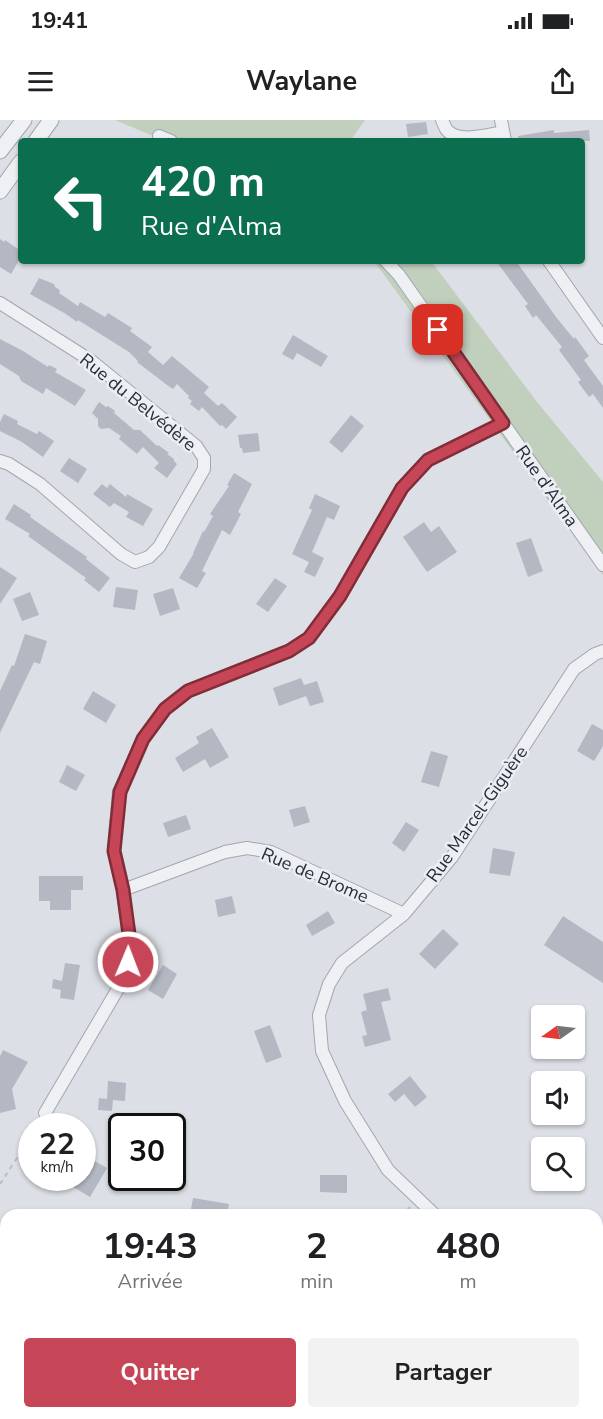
<!DOCTYPE html>
<html lang="fr">
<meta charset="utf-8">
<style>
:root{--surface:#fff;--page:#f2f2f2;--text:#202124;--muted:#757577;--accent:#c64556}
body{margin:0;font-family:"Nunito Sans",sans-serif;background:var(--page);color:var(--text);height:100vh;display:flex;flex-direction:column;font-size:22px;white-space:nowrap}
*{box-sizing:border-box;margin:0}
p{font-size:20px;color:var(--muted)}
.icon{flex:none;width:33px;height:33px;fill:none;stroke:currentColor;stroke-width:2;stroke-linecap:round;stroke-linejoin:round}
.map{position:relative;flex:1;overflow:hidden}
.details{position:absolute;left:0px;top:1089px;width:603px;height:210px;display:flex;flex-direction:column;background:var(--surface);border-radius:18px 18px 0 0;box-shadow:0 2px 4px #0004}
.details>*{flex:none}
.banner{position:absolute;left:18px;top:18px;width:567px;height:126px;border-radius:6px;box-shadow:0 2px 4px #0004;background:#0b6e4f;color:#fff;overflow:hidden}
.needle{width:39px;rotate:256deg}
.tools{position:absolute;left:531px;top:885px;display:grid;gap:12px}
.tools a{display:grid;place-items:center;width:54px;height:54px;border-radius:6px;background:var(--surface);box-shadow:0 2px 4px #0004;font-size:30px}
.speed{position:absolute;left:18px;top:993px;display:flex;gap:12px;font-size:30px;font-weight:700;text-align:center}
.speed>*{display:grid;place-content:center;width:78px;height:78px;border-radius:50%;background:var(--surface);box-shadow:0 2px 4px #0004;line-height:1}
.speed small{font-size:15px;font-weight:400}
.speed .limit{border:3px solid #111;border-radius:9px;background:#fff;color:#111}
.pin{position:absolute;display:grid;place-items:center;width:51px;height:51px;color:#fff;margin:-26px;border-radius:12px;box-shadow:0 3px 9px #0006}
.me{position:absolute;width:66px;margin:-33px;rotate:1deg;stroke-linejoin:round;filter:drop-shadow(0 0 4px #0008)}
.turn{display:flex;align-items:center;gap:21px;height:126px;padding:0 24px;font-size:27px}
.turn .icon{width:78px;height:78px;stroke-width:2.5}
.turn b{display:block;font-size:42px;line-height:51px}
.eta{display:flex;justify-content:space-evenly;align-items:center;height:102px;text-align:center}
.eta b{font-size:36px;font-weight:700;line-height:42px}
.primary-button{display:flex;gap:12px;margin-top:auto;padding:12px 24px}
.primary-button a{flex:1;height:69px;border-radius:6px;background:var(--accent);color:#fff;font-size:24px;font-weight:700;line-height:69px;text-align:center}
.primary-button a+a{background:var(--page);color:var(--text)}
.status{display:flex;justify-content:space-between;align-items:center;height:42px;padding:0 30px;background:var(--surface);direction:ltr}
.status svg{height:16px;fill:currentColor}
header{display:flex;justify-content:space-between;align-items:center;height:78px;padding:0 24px;background:var(--surface);font-size:27px;font-weight:700}
.map>svg:first-child{display:block}
.green{fill:#c1cfbd}
.building{fill:#b3b8c2}
.lines{fill:none;stroke-linecap:round;stroke-linejoin:round}
.minor-casing{stroke:#a2a6af;stroke-width:14}
.tertiary-casing{stroke:#a2a6af;stroke-width:17}
.path{stroke:#babdc4;stroke-width:2;stroke-dasharray:4.5 4.5;stroke-linecap:butt}
.minor{stroke:#eef0f4;stroke-width:12}
.tertiary{stroke:#eef0f4;stroke-width:15}
.route-casing{stroke:#812d38;stroke-width:15}
.route{stroke:#c64556;stroke-width:10}
.labels{text-anchor:middle;stroke-width:5;stroke-linejoin:round;paint-order:stroke}
.street-label{font-size:18px;fill:#262d3b;stroke:#ebeef3}
</style>
<div class="status"><b>19:41</b><svg viewBox="0 0 49 12"><path d="M0 12V9h3v3zM5 12V6h3v6zM10 12V3h3v9zM15 12V0h3v12zM26 1h20v11H26zM47 4h2v5h-2z"/></svg></div>
<header><svg class="icon" aria-label="menu" viewBox="0 0 24 24"><path d="M4 6h16M4 12h16M4 18h16"/></svg>Waylane<svg class="icon" aria-label="share" viewBox="0 0 24 24"><path d="M12 15V3M7 8l5-5 5 5M5 13v7h14v-7"/></svg></header>
<div class="map">
<svg width="603" height="1299" viewBox="0 0 603 1299">
<rect width="100%" height="100%" fill="#dcdfe5"/>
<path class="green" d="M 115,0 L 365,0 L 350,21 L 165,21 Z
M 374,141 L 431,141 L 537,282 L 603,362 L 603,455 Z
M 0,1163 L 6,1167 L 6,1293 L 192,1293 L 199,1299 L 0,1299 Z"/>
<path class="building" d="M 426,2 L 428,14 L 408,17 L 406,4 Z
M 554,10 L 554,13 L 589,10 L 590,21 L 519,21 L 518,16 Z
M 0,119 L 4,122 L 5,120 L 21,131 L 21,137 L 11,154 L 0,147 Z
M 496,141 L 516,141 L 556,197 L 574,219 L 575,217 L 589,236 L 584,240 L 603,266 L 603,288 L 593,274 L 589,277 L 578,262 L 581,260 L 559,230 L 562,227 L 536,195 L 533,198 L 525,186 L 528,184 Z
M 39,158 L 54,164 L 55,167 L 60,170 L 59,173 L 78,186 L 80,182 L 105,197 L 108,193 L 132,208 L 130,211 L 152,227 L 148,232 L 163,245 L 172,236 L 209,267 L 204,273 L 218,286 L 222,283 L 237,297 L 226,309 L 222,305 L 220,306 L 202,287 L 199,291 L 190,284 L 192,281 L 188,278 L 189,276 L 177,264 L 173,269 L 167,265 L 137,242 L 138,241 L 129,232 L 78,200 L 77,202 L 66,194 L 30,174 Z
M 293,215 L 328,236 L 321,247 L 297,233 L 293,240 L 282,234 Z
M 0,219 L 23,231 L 48,247 L 49,245 L 57,249 L 55,252 L 86,270 L 75,286 L 46,268 L 43,274 L 21,261 L 19,256 L 0,244 Z
M 99,282 L 106,287 L 108,286 L 115,291 L 114,293 L 134,310 L 140,310 L 157,326 L 158,325 L 169,333 L 167,334 L 174,339 L 174,341 L 177,344 L 167,358 L 154,348 L 159,343 L 143,327 L 137,334 L 119,319 L 121,316 L 109,308 L 101,309 L 98,306 L 98,299 L 92,293 Z
M 4,294 L 18,301 L 17,304 L 37,314 L 39,311 L 54,321 L 43,337 L 22,322 L 0,311 L 0,302 Z
M 351,295 L 364,306 L 342,333 L 329,322 Z
M 258,313 L 260,331 L 243,333 L 242,328 L 240,328 L 238,315 Z
M 69,338 L 87,349 L 78,363 L 60,351 Z
M 234,353 L 252,364 L 238,392 L 241,394 L 230,415 L 222,410 L 202,451 L 206,453 L 197,468 L 179,458 L 194,433 L 193,433 L 203,411 L 204,412 L 213,396 L 210,394 L 229,366 L 227,365 Z
M 102,364 L 107,368 L 110,364 L 126,377 L 127,374 L 153,389 L 143,406 L 126,397 L 129,392 L 114,383 L 110,387 L 93,374 Z
M 315,374 L 340,386 L 334,400 L 327,397 L 312,432 L 324,438 L 315,457 L 304,452 L 309,442 L 292,434 L 312,390 L 309,388 Z
M 14,384 L 31,395 L 30,397 L 87,437 L 86,439 L 110,458 L 99,472 L 84,460 L 86,458 L 28,416 L 30,414 L 5,399 Z
M 424,402 L 431,412 L 439,406 L 457,432 L 427,452 L 403,417 Z
M 531,418 L 543,451 L 528,457 L 516,423 Z
M 0,447 L 17,458 L 0,484 Z
M 275,458 L 287,466 L 268,492 L 256,484 Z
M 116,467 L 138,470 L 135,490 L 113,487 Z
M 173,468 L 180,489 L 160,496 L 153,474 Z
M 30,472 L 39,495 L 22,501 L 13,479 Z
M 25,514 L 47,521 L 40,544 L 34,542 L 0,613 L 0,571 L 12,545 L 14,546 Z
M 301,558 L 304,565 L 317,561 L 324,582 L 310,586 L 306,576 L 279,586 L 273,568 Z
M 93,571 L 116,585 L 106,603 L 83,589 Z
M 592,604 L 603,610 L 603,626 L 594,641 L 577,631 Z
M 212,608 L 229,637 L 210,648 L 205,639 L 183,652 L 175,638 L 199,623 L 196,617 Z
M 431,631 L 448,636 L 439,667 L 421,662 Z
M 67,645 L 85,655 L 76,671 L 59,662 Z
M 305,686 L 310,702 L 294,707 L 289,690 Z
M 186,695 L 191,709 L 168,717 L 163,703 Z
M 406,702 L 419,710 L 404,732 L 392,723 Z
M 493,728 L 515,732 L 510,756 L 489,753 Z
M 39,756 L 83,756 L 83,770 L 71,770 L 71,790 L 50,790 L 50,781 L 39,781 Z
M 232,776 L 236,793 L 218,797 L 215,780 Z
M 328,791 L 335,803 L 312,816 L 306,805 Z
M 563,796 L 603,822 L 603,863 L 544,825 Z
M 443,809 L 459,824 L 435,849 L 419,834 Z
M 65,843 L 80,845 L 74,880 L 60,878 L 61,870 L 52,868 L 53,859 L 62,861 Z
M 163,845 L 177,854 L 163,879 L 148,870 Z
M 388,868 L 391,880 L 381,882 L 391,920 L 365,927 L 362,916 L 367,915 L 361,892 L 367,890 L 363,874 Z
M 270,905 L 282,937 L 266,943 L 254,911 Z
M 3,930 L 28,942 L 12,969 L 16,989 L 0,993 L 0,936 Z
M 410,956 L 427,977 L 415,987 L 404,974 L 395,982 L 388,974 Z
M 108,961 L 126,963 L 125,981 L 113,980 L 112,991 L 98,990 L 99,978 L 107,979 Z
M 82,1034 L 107,1048 L 90,1077 L 58,1058 L 82,1058 Z
M 320,1055 L 347,1055 L 347,1073 L 320,1072 Z
M 193,1078 L 229,1084 L 227,1095 L 190,1095 Z"/>
<g class="lines">
<defs>
<path id="minor" d="M 442,0 C 442,0 446,9 446,9 C 457,24 487,15 503,12
M 501,0 L 505,21
M 159,16 L 171,21
M 386,141 L 399,155 L 603,445
M 549,141 L 603,218
M 0,183 L 90,240 L 196,326 L 204,338 L 204,349 L 159,427 L 149,437 L 135,442 L 121,434 L 40,364 L 9,344 L 0,341
M 123,770 L 225,732 L 247,728 L 271,732 L 404,794
M 45,993 L 126,855 L 131,829 L 123,770 L 114,731 L 119,672 L 143,619 L 165,589 L 188,571 L 289,531 L 309,518 L 340,476 L 402,368 L 428,340 L 503,303
M 435,1095 L 388,1050 L 345,981 L 322,931 L 319,895 L 329,864 L 342,843 L 404,794 L 452,737 L 574,549 L 595,534 L 603,531
M 597,1176 L 603,1174
M 293,1299 L 301,1293"/>
<path id="tertiary" d="M 36,21 L 51,0
M 0,31 L 24,0
M 0,71 L 21,42
M 0,1145 L 6,1148
M 236,1293 L 243,1299"/>
</defs>
<use href="#minor" class="minor-casing"/>
<use href="#tertiary" class="tertiary-casing"/>
<path class="path" d="M 0,1064 L 32,1015
M 401,1095 L 410,1087
M 90,1293 L 90,1299
M 174,1293 L 179,1299"/>
<use href="#minor" class="minor"/>
<use href="#tertiary" class="tertiary"/>
</g>
<g class="lines">
<defs>
<path id="route" d="M 128,842 L 131,829 L 123,770 L 114,731 L 120,672 L 143,619 L 165,589 L 188,571 L 289,531 L 309,518 L 340,476 L 402,368 L 428,340 L 503,303 L 438,210"/>
</defs>
<use href="#route" class="route-casing"/>
<use href="#route" class="route"/>
</g>
<g class="labels">
<g class="street-label">
<text transform="translate(138 282) rotate(39)" y="6">Rue du Belvédère</text>
<text transform="translate(547 366) rotate(55)" y="6">Rue d'Alma</text>
<text transform="translate(477 694) rotate(-55)" y="6">Rue Marcel-Giguère</text>
<text transform="translate(315 755) rotate(23)" y="6">Rue de Brome</text>
</g>
</g>
</svg>
<div class="tools">
<a><svg class="needle" viewBox="-14 -14 28 28"><path d="M0-13l5 13h-10z" fill="#e53935"/><path d="M0 13l5-13h-10z" fill="#757577"/></svg></a>
<a><svg class="icon" aria-label="sound" viewBox="0 0 24 24"><path d="M4 9h4l5-4v14l-5-4H4zM17 9q2 3 0 6"/></svg></a>
<a><svg class="icon" aria-label="search" viewBox="0 0 24 24"><circle cx="10" cy="10" r="6"/><path d="M15 15l6 6"/></svg></a>
</div>
<div class="speed"><div>22<small>km/h</small></div><div class="limit">30</div></div>
<div class="pin" style="left:438px;top:210px;background:#d93025"><svg class="icon" aria-label="arrive" viewBox="0 0 24 24"><path d="M6 21V4h12l-3 4 3 4H6"/></svg></div>
<svg class="me" style="left:128px;top:842px" viewBox="-20 -20 40 40"><circle r="17" fill="#c64556" stroke="#fff" stroke-width="3"/><path d="M0-11L8 9 0 5-8 9z" fill="#fff"/></svg>
<div class="banner">
<div class="turn"><svg class="icon" aria-label="left" viewBox="0 0 24 24"><path d="M17 20v-9H6M10 6l-5 5 5 5"/></svg><div><b>420 m</b>Rue d'Alma</div></div>
</div>
<section class="details">
<div class="eta">
<div><b>19:43</b><p>Arrivée</p></div>
<div><b>2</b><p>min</p></div>
<div><b>480</b><p>m</p></div>
</div>
<div class="primary-button"><a>Quitter</a><a>Partager</a></div>
</section>
</div>
